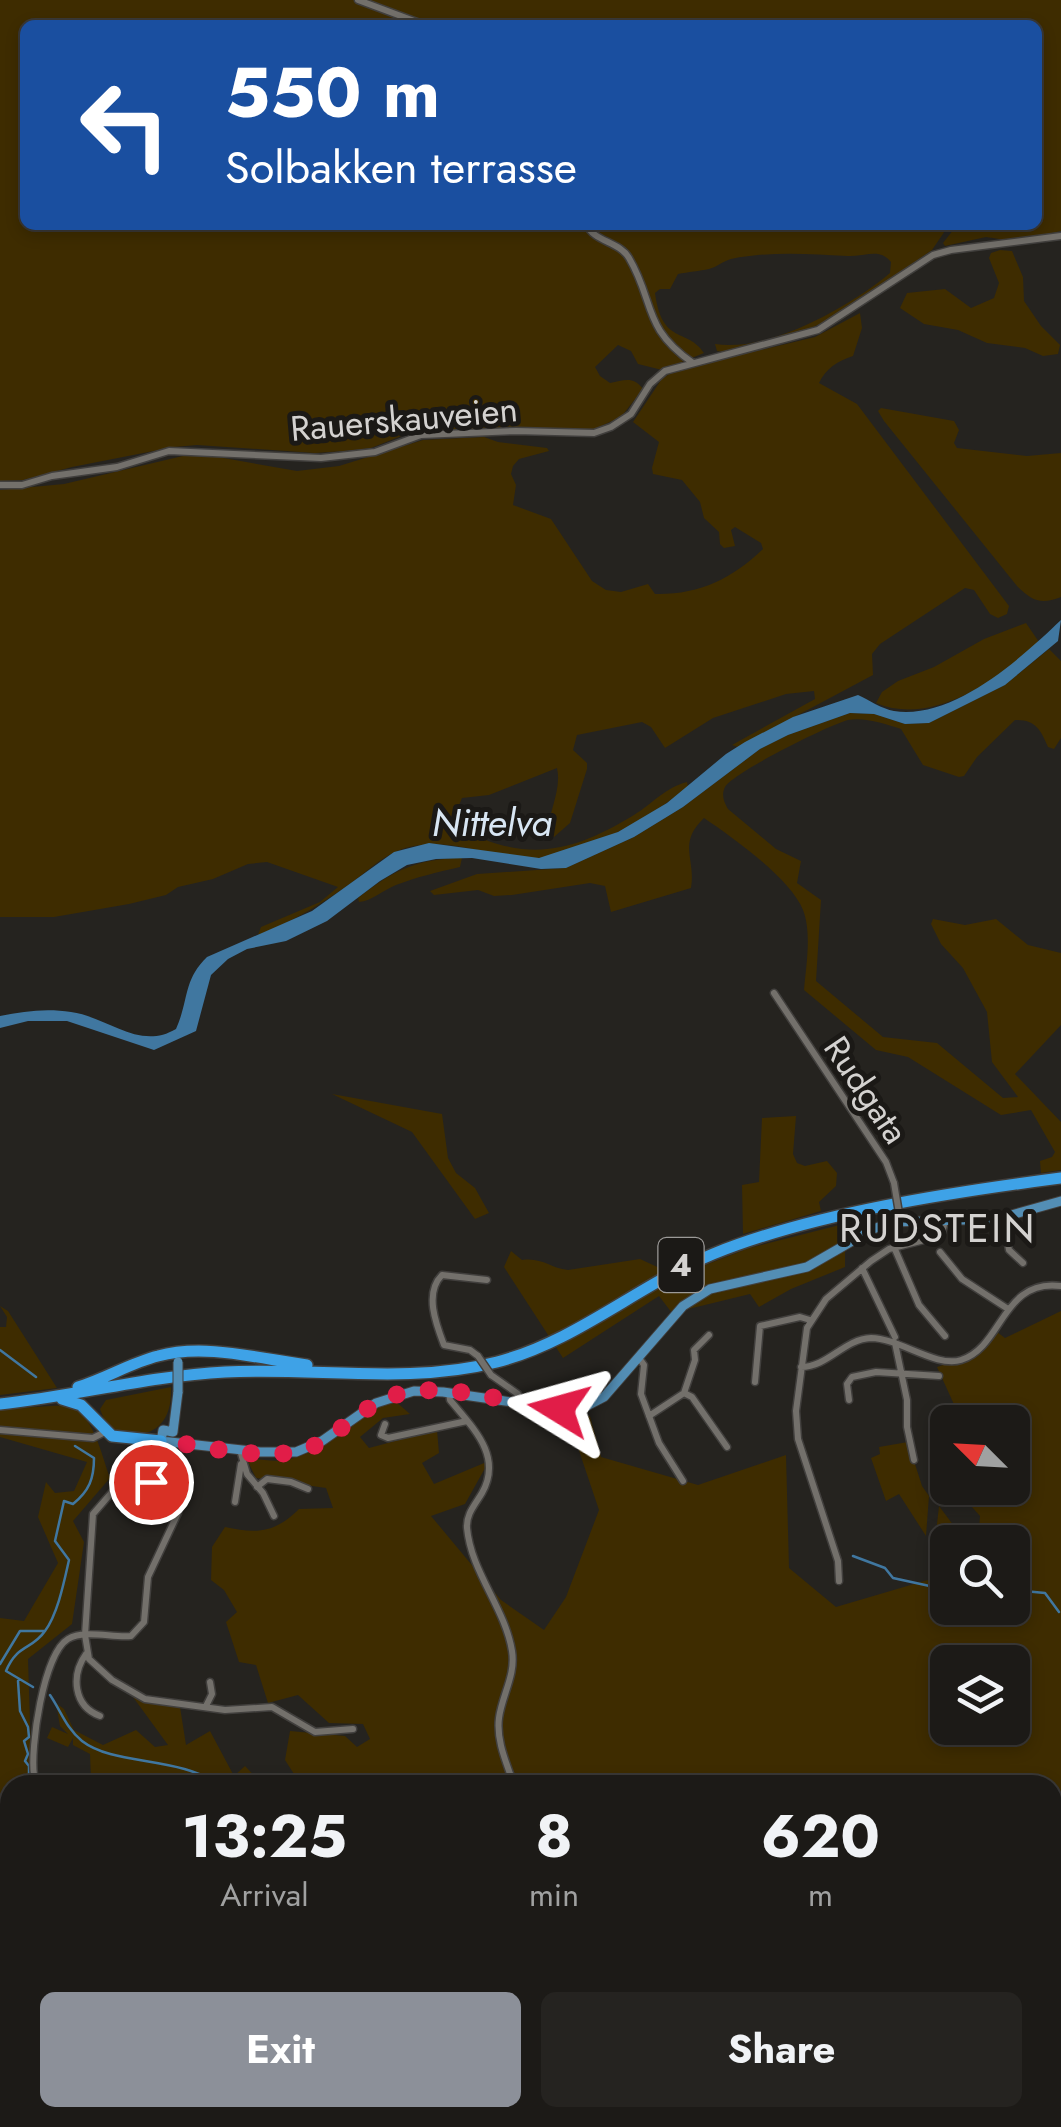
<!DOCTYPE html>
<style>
:root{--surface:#1c1a17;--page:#252320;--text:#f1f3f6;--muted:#a0a1a1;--line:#3a3836;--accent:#8c9099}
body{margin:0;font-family:Jost,sans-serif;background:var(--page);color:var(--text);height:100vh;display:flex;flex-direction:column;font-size:38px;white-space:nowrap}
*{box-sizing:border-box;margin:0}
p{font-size:32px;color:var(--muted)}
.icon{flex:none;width:55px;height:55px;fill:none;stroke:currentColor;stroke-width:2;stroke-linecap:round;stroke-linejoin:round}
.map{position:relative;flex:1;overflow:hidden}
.details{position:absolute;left:0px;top:1775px;width:1062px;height:352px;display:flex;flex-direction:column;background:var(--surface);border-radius:30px 30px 0 0;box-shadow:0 5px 15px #0003,0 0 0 2px var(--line)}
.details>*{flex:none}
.guide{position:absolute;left:20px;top:20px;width:1022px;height:210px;border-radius:15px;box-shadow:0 5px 15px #0003,0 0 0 2px var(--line);background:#1a4fa0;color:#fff;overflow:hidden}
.needle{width:65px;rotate:294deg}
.controls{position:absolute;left:930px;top:1405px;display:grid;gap:20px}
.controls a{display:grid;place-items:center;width:100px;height:100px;border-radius:15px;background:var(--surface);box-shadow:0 5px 15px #0003,0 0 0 2px var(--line);font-size:50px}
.pin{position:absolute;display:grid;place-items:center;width:85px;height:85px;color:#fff;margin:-42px;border:5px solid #fff;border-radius:50%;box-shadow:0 2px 10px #0007}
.me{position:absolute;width:110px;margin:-55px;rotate:278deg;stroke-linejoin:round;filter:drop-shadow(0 0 8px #0008)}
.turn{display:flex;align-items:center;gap:35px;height:210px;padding:0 40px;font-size:45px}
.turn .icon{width:130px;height:130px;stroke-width:2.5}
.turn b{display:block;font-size:70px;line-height:85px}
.eta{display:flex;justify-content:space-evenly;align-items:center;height:170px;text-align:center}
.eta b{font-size:60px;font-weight:700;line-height:70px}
.cta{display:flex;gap:20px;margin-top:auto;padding:20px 40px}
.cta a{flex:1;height:115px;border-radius:15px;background:var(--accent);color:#fff;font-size:40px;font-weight:700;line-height:115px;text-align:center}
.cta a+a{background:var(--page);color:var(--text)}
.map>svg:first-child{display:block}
.green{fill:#3e2c00;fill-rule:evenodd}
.water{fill:#4077a0}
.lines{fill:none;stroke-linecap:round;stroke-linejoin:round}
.stream{stroke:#4077a0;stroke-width:2.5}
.minor-casing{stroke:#413f3d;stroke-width:9}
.major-casing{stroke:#413f3d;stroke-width:11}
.highway-casing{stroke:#413f3d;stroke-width:14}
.minor{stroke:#73706b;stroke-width:6}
.major{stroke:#538eb5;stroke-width:9}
.highway{stroke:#3ea2e7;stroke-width:11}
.minor-bridge-casing{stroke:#413f3d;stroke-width:9;stroke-linecap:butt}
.major-bridge-casing{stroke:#413f3d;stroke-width:11;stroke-linecap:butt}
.minor-bridge{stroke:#73706b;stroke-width:6}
.major-bridge{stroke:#538eb5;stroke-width:9}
.route{stroke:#e11d48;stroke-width:18;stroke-dasharray:0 32.4}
.labels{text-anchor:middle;stroke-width:10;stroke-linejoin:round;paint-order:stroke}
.shield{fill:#1b1916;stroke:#9c9a98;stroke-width:2.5}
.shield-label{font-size:32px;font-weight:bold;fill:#d4d2d0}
.street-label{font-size:35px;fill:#d4d2d0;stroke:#1b1916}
.water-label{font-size:38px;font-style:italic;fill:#d8e6f3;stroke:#1b1916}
.quarter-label{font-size:40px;letter-spacing:2.5px;fill:#d4d2d0;stroke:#1b1916}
</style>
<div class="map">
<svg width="1061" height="2127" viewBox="0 0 1061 2127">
<rect width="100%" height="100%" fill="#25231f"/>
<path class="green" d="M 0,0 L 1061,0 L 1061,231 L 1013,241 L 986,237 L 945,246 L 943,243 L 957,225 L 1038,225 L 1038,25 L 25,25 L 25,225 L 949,225 L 932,250 L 833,318 L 800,333 L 723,352 L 717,351 L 715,344 C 768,353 851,306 890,273 L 891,262 C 879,247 865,257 848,256 C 808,254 771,251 731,259 C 723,261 717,267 709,269 C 700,271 688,272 678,274 L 670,289 L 660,289 L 655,293 C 662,346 687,327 704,353 L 662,370 L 638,364 L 631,351 L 618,345 L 595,367 L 600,376 L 610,383 C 624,380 634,376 643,389 L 621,417 L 592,430 L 428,430 L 409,433 L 371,448 L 344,451 L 315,453 L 197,445 L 174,447 L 72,467 L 23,480 L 0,481 Z
M 1000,250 L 1012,251 L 1023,277 L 1024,301 L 1041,326 L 1060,345 L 1058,354 L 1043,356 L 1025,348 L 987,343 L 958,330 L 924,324 L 900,308 L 907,293 L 945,289 L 971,308 L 994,298 L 999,283 L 989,258 L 991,253 Z
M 860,313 L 862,328 L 853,356 C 838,361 826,368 819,383 L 857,404 L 1009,606 L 1007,614 L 998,618 L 990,614 L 974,590 L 965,588 L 880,644 L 872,654 L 873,675 L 738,747 L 732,745 L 815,699 L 814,691 L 786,694 L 713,718 L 665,748 L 651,727 L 642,722 L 577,735 L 573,750 L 587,763 L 587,769 L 570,823 L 554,837 L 548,834 C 548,812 562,790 557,768 L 489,795 L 462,798 L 452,822 L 457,827 C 525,863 570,854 634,815 C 652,804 666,787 687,782 L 688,787 C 653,815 585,856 538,858 C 490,860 442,831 395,852 C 379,859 365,873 351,883 C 321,904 293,922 258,935 L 261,927 L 320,902 L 338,887 L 267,862 L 248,864 L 213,879 L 178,887 L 166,895 L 129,904 L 54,917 L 0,917 L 0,490 L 64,484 L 187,455 L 218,457 L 297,471 L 339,466 L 423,440 L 484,437 L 498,442 L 547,448 L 549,451 L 519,459 L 513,466 L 511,474 L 516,485 L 513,505 L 551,519 L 592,581 L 606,590 L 621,592 L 648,584 L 655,594 C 698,595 732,579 763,549 L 761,543 L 735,527 L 731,530 L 735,546 L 724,548 L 720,544 L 719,532 L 704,518 L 700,502 L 682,480 L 653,474 L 652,468 L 659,442 L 633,422 L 661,380 L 673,371 L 815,337 Z
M 881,408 L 954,421 L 959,430 L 954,443 L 957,448 L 1027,456 L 1061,453 L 1061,597 C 1041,605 1032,601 1017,586 L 884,421 L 878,411 Z
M 1026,623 L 1039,642 C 1000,679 932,727 876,703 L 882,692 L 898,681 L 934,667 L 984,639 Z
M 1049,649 L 1061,661 L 1061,738 L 1054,749 L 1048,747 C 1041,730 1035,719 1015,720 L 977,757 L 964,776 L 959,777 L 923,765 L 901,729 C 885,724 865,717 848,720 C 829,725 734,772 725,787 C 721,795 724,802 728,809 L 776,849 L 801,861 L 797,883 L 821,900 L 816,981 L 883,1037 L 937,1043 L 1003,1098 L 1018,1097 L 992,1062 L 987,1012 L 963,968 L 941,944 L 931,924 L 933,919 L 965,925 L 996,919 L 1028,945 L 1061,953 L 1061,1025 L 1015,1074 L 1061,1122 L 1061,1170 L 1041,1173 L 1040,1161 L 1052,1157 L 1055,1152 L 1031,1110 L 1001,1115 L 908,1057 L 876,1050 L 804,990 C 806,966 812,933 803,910 C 790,878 732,837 704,818 C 677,844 696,858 691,888 L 611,912 L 605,886 L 590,883 L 512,895 L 494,896 L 478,890 L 434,895 L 430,891 L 477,874 L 566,868 L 634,837 L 683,807 L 760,749 L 788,735 L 850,713 L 874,714 L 905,724 L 929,723 L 1005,685 Z
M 462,858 L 460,867 C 438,872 417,877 396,885 C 383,890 372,901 359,902 L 358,898 C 394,870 416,859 462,858 Z
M 332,1094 L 442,1114 L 448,1158 L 456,1173 L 475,1188 L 489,1213 L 475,1219 L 412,1132 Z
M 796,1116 L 793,1154 L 797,1163 L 805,1166 L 827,1161 L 837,1173 L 836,1186 L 819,1202 L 821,1211 L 743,1234 L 742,1185 L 759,1182 L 762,1118 Z
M 867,1218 L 873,1221 L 845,1252 L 845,1267 L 791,1289 L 759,1307 L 750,1294 L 672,1313 L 659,1296 L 563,1358 L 504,1267 L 511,1251 L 522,1260 C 542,1257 550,1268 568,1270 L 640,1259 L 677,1276 L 749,1248 Z
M 0,1306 L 8,1311 L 57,1388 L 0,1395 L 0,1327 L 6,1327 L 7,1317 Z
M 1061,1311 L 1061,2127 L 0,2127 L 17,2118 L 1052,2118 L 1052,1785 L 301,1785 L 285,1760 L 290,1731 L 345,1736 L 357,1747 L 370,1739 L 363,1724 L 329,1723 L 298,1695 L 268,1703 L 256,1665 L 239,1662 L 226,1622 L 237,1612 L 224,1590 L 211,1580 L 212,1547 L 225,1527 C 257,1534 275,1533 299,1509 L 333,1508 L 326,1488 L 256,1478 L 246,1458 C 258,1459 273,1462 285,1460 C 328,1452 355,1416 394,1400 L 410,1414 L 383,1418 L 360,1437 L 369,1448 L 437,1430 L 439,1453 L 422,1463 L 434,1484 L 489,1461 L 465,1504 L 431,1516 L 501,1600 L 544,1630 L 566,1597 L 599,1510 L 570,1424 L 590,1416 L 601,1457 L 698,1485 L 786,1455 L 789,1568 L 836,1607 L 931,1579 L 939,1506 L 966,1542 L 948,1542 L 948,1608 L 1012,1608 L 1012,1542 L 978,1542 L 980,1516 L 955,1488 L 1012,1488 L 1012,1422 L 962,1422 L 937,1367 L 977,1354 L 997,1332 L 1005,1338 ZM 948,1662 L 1012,1662 L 1012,1728 L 948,1728 Z
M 171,1387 C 173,1428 147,1444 108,1429 L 100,1409 L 106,1400 Z
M 68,1405 C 94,1414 101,1454 110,1478 L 73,1521 L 84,1542 L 72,1624 L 28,1659 L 32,1785 L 10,1785 L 10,2095 L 0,2083 L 0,1618 L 24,1621 L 58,1563 L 38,1517 L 46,1482 L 55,1493 L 74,1491 L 87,1462 L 0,1437 L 0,1409 Z
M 908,1442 L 922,1486 L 929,1496 L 926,1536 L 899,1494 L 886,1501 L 871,1458 L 880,1454 L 879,1447 Z
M 133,1697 L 153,1704 L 180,1707 L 186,1745 L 210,1731 L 234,1776 L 245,1766 L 263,1785 L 181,1785 L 179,1780 C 153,1789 117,1789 91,1779 L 90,1754 L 73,1745 L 73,1738 L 68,1747 L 47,1738 L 52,1727 L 68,1734 L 60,1726 L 56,1703 L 64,1709 L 74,1730 L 103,1745 L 136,1730 L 155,1747 L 168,1745 Z"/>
<path class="water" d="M 1061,620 L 1058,641 L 1005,685 L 929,723 L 905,724 L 874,714 L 850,713 L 788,735 L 760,749 L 683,807 L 634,837 L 566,868 L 541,869 L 472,858 L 436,859 L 407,865 L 380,881 L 327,921 L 286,941 L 247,949 L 228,959 L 211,975 L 196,1031 L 154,1050 L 67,1021 L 28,1021 L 0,1028 L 0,1016 C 24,1011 47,1008 71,1012 C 108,1017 139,1051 176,1029 C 189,1000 183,980 207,957 L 312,911 L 394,852 L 429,843 L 539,858 L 618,832 L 667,803 L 726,754 L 745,742 L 793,717 L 858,695 C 869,700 882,709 894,711 C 954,720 1021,658 1061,620 Z"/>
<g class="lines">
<path class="stream" d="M 0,1350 L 36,1377
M 853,1556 L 885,1568 L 893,1578 L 948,1590
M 1012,1590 L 1045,1593 L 1059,1612
M 0,1664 L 20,1631 L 45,1631
M 18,1681 L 20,1711 L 28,1727 L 29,1737 L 24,1741 L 28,1754 L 25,1761 L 29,1766 L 29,1785
M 33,1687 L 6,1671 C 17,1644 32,1650 45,1631 C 58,1613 64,1582 69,1560 L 55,1541 L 64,1501 L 73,1504 C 89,1491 94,1479 94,1458 L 75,1446
M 50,1695 C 61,1711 66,1728 82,1741 C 114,1766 180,1756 219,1785
M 299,1785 L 318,1785
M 0,2066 L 10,2069
M 70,2118 L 87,2127
M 224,2118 L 233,2127
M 726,2118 L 739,2127
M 756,2127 L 822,2118"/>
<defs>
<path id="minor" d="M 358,0 L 425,25
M 587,225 C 594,242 619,241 629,258 C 655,302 642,328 693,363
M 0,485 L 22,485 L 52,476 L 117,467 L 169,451 L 321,458 L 375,452 L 421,435 L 516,431 L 594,433 L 611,427 L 631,414 L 650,384 L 665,371 L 818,330 L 933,255 L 951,250 L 1061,236
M 774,993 L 886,1162 L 894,1183
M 1003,1218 L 1009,1250 L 1023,1263
M 894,1247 L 919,1305 L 945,1336
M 940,1252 L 962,1279 L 1008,1309
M 862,1268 L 895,1337
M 895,1343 L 907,1400 L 907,1427 L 914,1460
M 478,1356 L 470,1350 L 444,1345 C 436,1324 424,1293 442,1275 L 487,1280
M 639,1358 L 644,1365 L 641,1394 L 659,1443 L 683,1481
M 801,1367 C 828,1367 844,1339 871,1338 C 899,1338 936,1368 961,1360 C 1003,1347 1002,1278 1061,1286
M 491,1375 L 518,1394 L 519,1403
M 755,1382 L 760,1326 L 800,1317 L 810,1320
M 449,1392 L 450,1400 C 473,1428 503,1456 482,1493 C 475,1505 466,1514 467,1528 C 471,1572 505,1608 512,1651 C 516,1675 502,1695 499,1718 C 496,1741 507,1764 514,1785
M 684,1393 L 692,1397 L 727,1447
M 849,1400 L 847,1384 L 852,1377 L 876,1372 L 939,1376
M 649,1416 L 684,1393 L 695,1360 L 694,1350 L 709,1335
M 385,1424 L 381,1435 L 388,1438 L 467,1421
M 0,1430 L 93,1438 L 105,1432
M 240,1450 L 247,1474 L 263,1493 L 274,1516
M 172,1466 L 173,1442
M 172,1467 L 157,1480 L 113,1491 L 93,1514 L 85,1635 L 89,1659 L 112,1680 L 145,1699 L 225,1710 L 272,1707 L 315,1732 L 353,1729
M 257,1487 L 267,1479 L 291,1482 L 308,1489
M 235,1502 L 241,1464
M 839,1581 L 838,1561 L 798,1439 L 796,1411 L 807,1328 L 826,1299 L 871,1261 L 889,1249 L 936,1237 L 942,1233 L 945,1221
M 86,1654 C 71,1675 73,1706 100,1716
M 206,1706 L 212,1694 L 210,1682
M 50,1785 L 34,1775 C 30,1749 43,1654 68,1639 C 85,1629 112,1638 131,1636 L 144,1622 L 148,1577 L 178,1513 L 179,1479 L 169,1463 L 164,1443"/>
<path id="major" d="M 173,1432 L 163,1430 L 161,1441 L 260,1452 L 296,1452 L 322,1441 L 376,1403 L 414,1391 L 443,1392 L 559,1409 L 583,1408 L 604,1397 L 683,1306 L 710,1289 L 807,1267 L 873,1229 L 893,1222 L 997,1219 L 1061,1201
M 173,1432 L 178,1392"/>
<path id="highway" d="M 78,1387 C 105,1379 130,1363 158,1356 C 205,1343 260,1359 307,1365
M 62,1399 L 81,1405 L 112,1436 L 161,1441
M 0,1404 C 75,1396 149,1376 225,1372 C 316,1367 407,1385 497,1362 C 577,1341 638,1285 713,1254 C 814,1213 953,1192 1061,1178"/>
</defs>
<use href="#minor" class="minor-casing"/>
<use href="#major" class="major-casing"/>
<use href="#highway" class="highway-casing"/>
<use href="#minor" class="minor"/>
<use href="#major" class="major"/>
<use href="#highway" class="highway"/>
<defs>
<path id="minor-bridge" d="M 894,1183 L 899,1213
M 478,1356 L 491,1375"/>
<path id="major-bridge" d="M 178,1362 L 178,1392"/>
</defs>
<use href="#minor-bridge" class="minor-bridge-casing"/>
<use href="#major-bridge" class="major-bridge-casing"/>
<use href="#minor-bridge" class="minor-bridge"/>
<use href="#major-bridge" class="major-bridge"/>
</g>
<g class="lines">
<path class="route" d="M 151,1482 L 172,1467 L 173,1442 C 211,1448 281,1464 316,1445 C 347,1428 370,1398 408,1392 C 454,1384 512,1404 559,1409"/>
</g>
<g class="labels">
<rect class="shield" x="658.5" y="1238" width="45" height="54" rx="8"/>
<g class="shield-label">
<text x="681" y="1276">4</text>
</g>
<g class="street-label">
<text transform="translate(404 419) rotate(-5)" y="12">Rauerskauveien</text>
<text transform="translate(866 1090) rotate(56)" y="12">Rudgata</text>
</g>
<g class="water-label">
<text x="492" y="836">Nittelva</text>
</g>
<g class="quarter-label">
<text x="938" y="1242">RUDSTEIN</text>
</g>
</g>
</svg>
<div class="controls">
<a><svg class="needle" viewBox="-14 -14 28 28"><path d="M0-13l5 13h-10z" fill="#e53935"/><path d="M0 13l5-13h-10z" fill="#a0a1a1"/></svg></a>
<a><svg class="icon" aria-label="search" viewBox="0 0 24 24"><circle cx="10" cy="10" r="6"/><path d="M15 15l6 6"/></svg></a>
<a><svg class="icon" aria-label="layers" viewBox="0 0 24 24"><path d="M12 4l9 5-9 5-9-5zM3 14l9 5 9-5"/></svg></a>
</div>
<div class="pin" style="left:151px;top:1482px;background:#d93025"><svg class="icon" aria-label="arrive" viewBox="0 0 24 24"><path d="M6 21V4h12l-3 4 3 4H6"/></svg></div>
<svg class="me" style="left:559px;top:1409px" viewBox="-20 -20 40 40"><path d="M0-17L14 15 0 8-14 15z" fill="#e11d48" stroke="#fff" stroke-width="4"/></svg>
<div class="guide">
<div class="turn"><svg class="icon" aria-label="left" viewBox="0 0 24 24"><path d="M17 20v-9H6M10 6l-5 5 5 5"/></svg><div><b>550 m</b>Solbakken terrasse</div></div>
</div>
<section class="details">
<div class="eta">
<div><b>13:25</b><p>Arrival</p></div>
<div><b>8</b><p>min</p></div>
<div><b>620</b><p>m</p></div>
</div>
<div class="cta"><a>Exit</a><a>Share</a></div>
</section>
</div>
